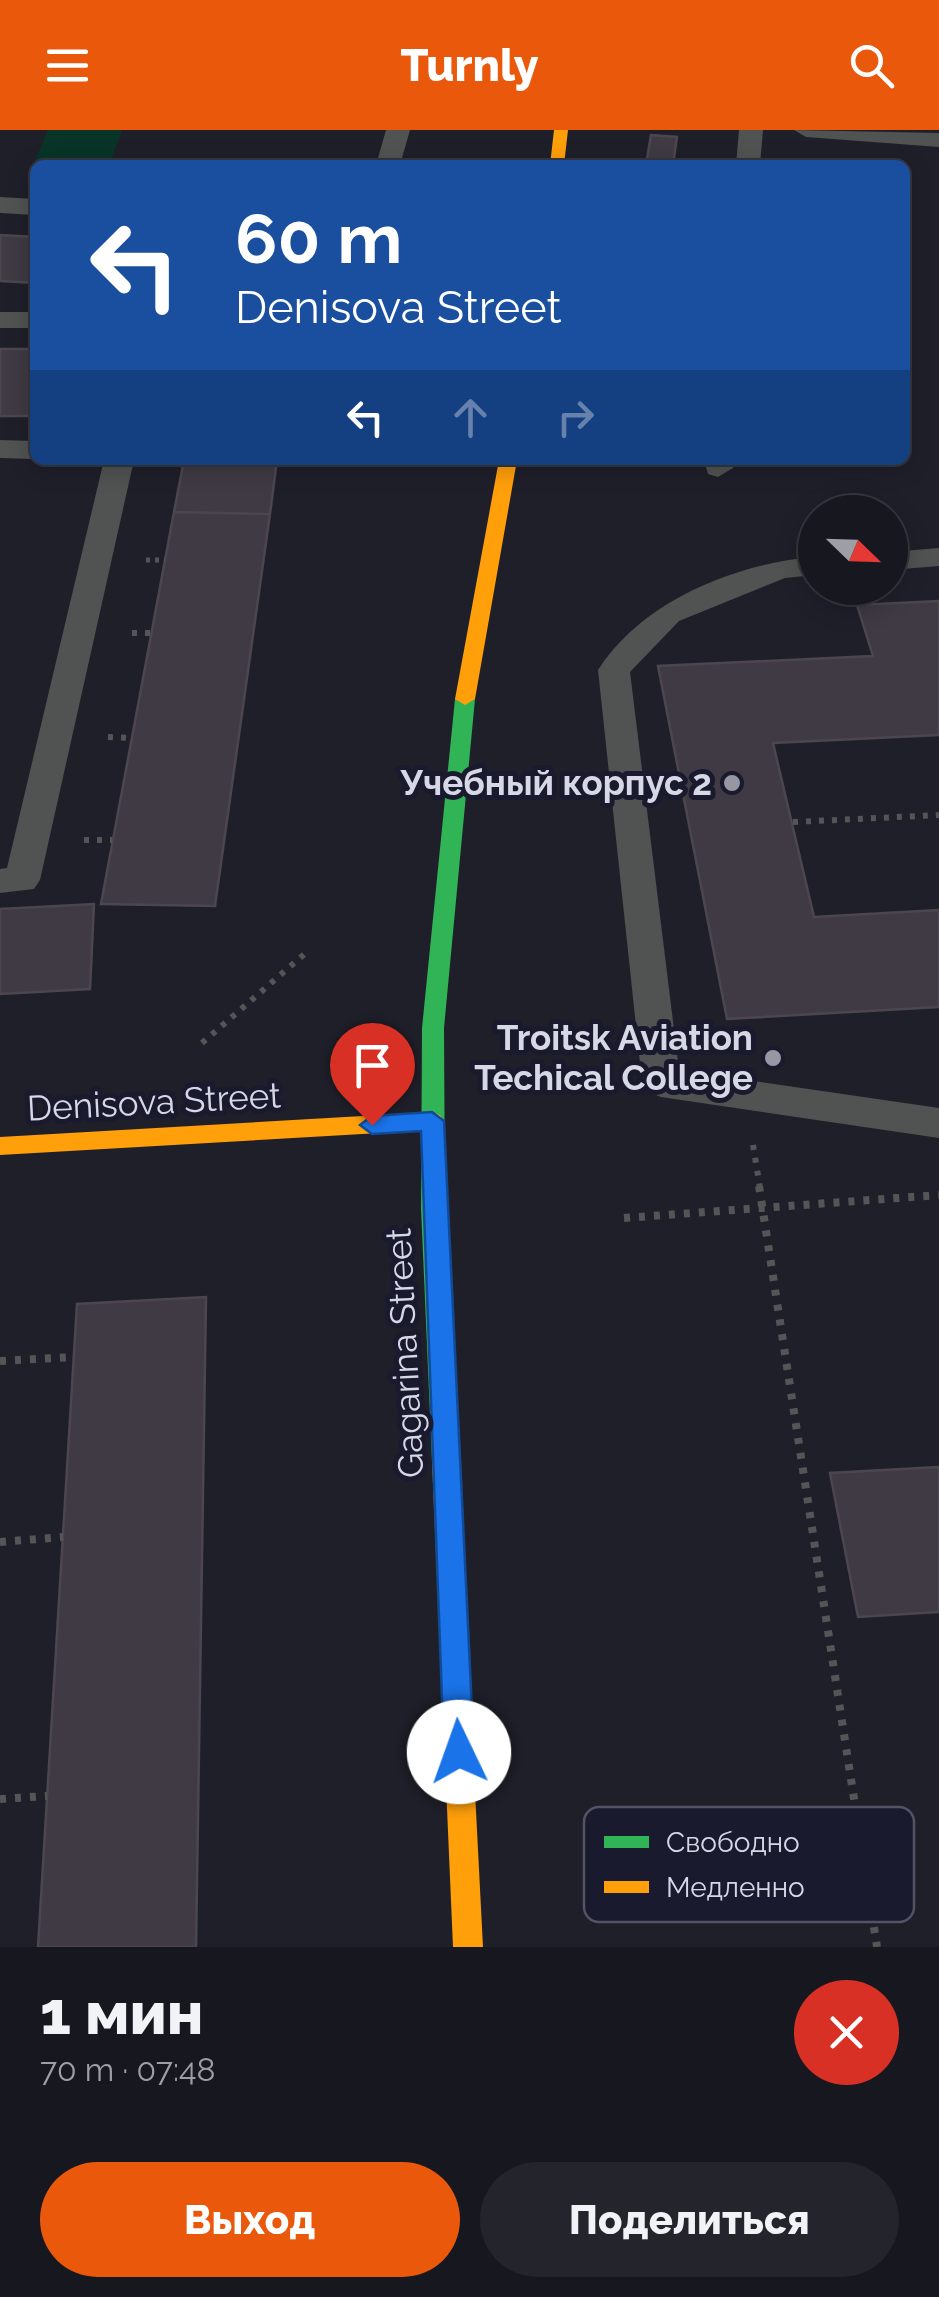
<!DOCTYPE html>
<html lang="ru">
<meta charset="utf-8">
<style>
:root{--surface:#171720;--page:#24242d;--text:#f1f3f6;--muted:#9e9fa5;--line:#36363e;--accent:#ea580c}
body{margin:0;font-family:Raleway,sans-serif;background:var(--page);color:var(--text);height:100vh;display:flex;flex-direction:column;font-size:38px;white-space:nowrap}
*{box-sizing:border-box;margin:0}
p{font-size:32px;color:var(--muted)}
.icon{flex:none;width:55px;height:55px;fill:none;stroke:currentColor;stroke-width:2;stroke-linecap:round;stroke-linejoin:round}
.map{position:relative;height:1817px;overflow:hidden}
.drawer{display:flex;flex-direction:column;background:var(--surface);flex:1}
.drawer>*{flex:none}
.top-card{position:absolute;left:30px;top:30px;width:880px;height:305px;border-radius:15px;box-shadow:0 5px 25px #0003,0 0 0 2px var(--line);background:#1a4fa0;color:#fff;overflow:hidden}
.needle{width:65px;rotate:113deg}
.fabs{position:absolute;left:798px;top:365px;display:grid;gap:20px}
.fabs a{display:grid;place-items:center;width:110px;height:110px;border-radius:50%;background:var(--surface);box-shadow:0 5px 25px #0003,0 0 0 2px var(--line);font-size:50px}
.pin{position:absolute;display:grid;place-items:center;width:85px;height:85px;color:#fff;margin:-102px -42px;border-radius:50% 50% 50% 0;rotate:-45deg;box-shadow:0 0 10px #0007}
.pin .icon{rotate:45deg}
.me{position:absolute;width:110px;margin:-55px;rotate:357deg;stroke-linejoin:round;filter:drop-shadow(0 0 8px #0008)}
.turn{display:flex;align-items:center;gap:35px;height:210px;padding:0 40px;font-size:45px}
.turn .icon{width:130px;height:130px;stroke-width:2.5}
.turn b{display:block;font-size:70px;line-height:85px}
.lanes{display:flex;align-items:center;height:95px;padding:0 40px;background:#0003;justify-content:center;gap:50px;direction:ltr}
.lanes .off{opacity:.35}
.round{display:grid;place-items:center;flex:none;width:105px;height:105px;border-radius:52px;background:var(--page)}
.headline{display:flex;align-items:center;justify-content:space-between;height:170px;padding:0 40px}
h1{font-size:60px;font-weight:800;line-height:75px}
.action{display:flex;gap:20px;margin-top:auto;padding:20px 40px}
.action a{flex:1;height:115px;border-radius:60px;background:var(--accent);color:#fff;font-size:40px;font-weight:800;line-height:115px;text-align:center}
.action a+a{background:var(--page);color:var(--text)}
header{display:flex;justify-content:space-between;align-items:center;height:130px;padding:0 40px;background:var(--accent);color:#fff;font-size:45px;font-weight:800}
.map>svg:first-child{display:block}
.green{fill:#083527}
.building{fill:#3f3a43;stroke:#4c474f;stroke-width:2.5}
.lines{fill:none;stroke-linecap:round;stroke-linejoin:round}
.path-far2{stroke:#555557;stroke-width:5;stroke-dasharray:4 5;stroke-linecap:butt}
.path-far1{stroke:#555557;stroke-width:6;stroke-dasharray:5 8;stroke-linecap:butt}
.path{stroke:#555557;stroke-width:8;stroke-dasharray:6 9;stroke-linecap:butt}
.lane{fill:#515252;fill-rule:evenodd}
.fast{fill:#30b455;fill-rule:evenodd}
.slow{fill:#ff9f0a;fill-rule:evenodd}
.route{fill:#1a73e8;stroke:#114b97;stroke-width:2.5}
.poi-dot{fill:#9797a4;stroke:#1a1a2f;stroke-width:4}
.labels{text-anchor:middle;stroke-width:10;stroke-linejoin:round;paint-order:stroke}
.poi-label{font-size:35px;font-weight:bold;fill:#d7d8e6;stroke:#1a1a2f;text-anchor:end}
.street-label{font-size:35px;fill:#d7d8e6;stroke:#1a1a2f}
.key{fill:#1a1a2f;stroke:#535366;stroke-width:2.5}
.key-label{font-size:28px;fill:#d7d8e6}
</style>
<header><svg class="icon" aria-label="menu" viewBox="0 0 24 24"><path d="M4 6h16M4 12h16M4 18h16"/></svg>Turnly<svg class="icon" aria-label="search" viewBox="0 0 24 24"><circle cx="10" cy="10" r="6"/><path d="M15 15l6 6"/></svg></header>
<div class="map">
<svg width="939" height="1817" viewBox="0 0 939 1817">
<rect width="100%" height="100%" fill="#1f1f2a"/>
<path class="green" d="M 48,0 L 122,0 L 109,35 L 35,35 L 35,42 L 30,42 Z"/>
<path class="building" d="M 651,5 L 677,7 L 673,35 L 646,35 Z
M 0,105 L 35,107 L 35,153 L 0,151 Z
M 0,219 L 35,219 L 35,286 L 0,286 Z
M 184,330 L 277,330 L 270,384 L 174,382 Z
M 174,382 L 270,384 L 215,776 L 101,774 Z
M 939,471 L 939,605 L 773,613 L 814,787 L 939,780 L 939,877 L 727,889 L 658,536 L 873,526 L 857,475 Z
M 94,774 L 90,859 L 0,864 L 0,779 Z
M 206,1167 L 196,1817 L 38,1817 L 77,1174 Z
M 939,1337 L 939,1482 L 858,1487 L 830,1343 Z"/>
<g class="lines">
<path class="path-far2" d="M 146,430 L 165,430"/>
<path class="path-far1" d="M 132,503 L 151,503
M 108,607 L 132,608
M 793,692 L 939,685
M 84,710 L 112,710
M 202,913 L 308,821
M 753,1015 L 760,1058"/>
<path class="path" d="M 759,1056 L 877,1817
M 624,1088 L 939,1065
M 0,1231 L 74,1227
M 0,1412 L 63,1407
M 0,1669 L 47,1666"/>
<path class="lane" d="M 386,0 L 410,0 L 400,35 L 376,35 Z
M 739,0 L 763,0 L 760,35 L 736,35 Z
M 794,0 L 939,3 L 939,17 L 806,7 Z
M 0,67 L 35,69 L 35,85 L 0,83 Z
M 0,182 L 35,182 L 35,198 L 0,198 Z
M 0,310 L 35,311 L 35,329 L 0,328 Z
M 104,330 L 134,330 L 40,750 L 34,759 L 0,763 L 0,739 L 7,738 Z
M 704,330 L 734,330 L 733,338 L 718,347 L 708,344 Z
M 939,418 L 939,436 L 890,440 L 890,422 Z
M 815,427 L 815,445 L 785,448 L 679,491 L 630,542 L 679,940 L 939,978 L 939,1008 L 661,967 L 648,962 L 642,952 L 598,540 C 642,471 736,433 815,427 Z"/>
<path class="fast" d="M 465,563 L 475,569 L 444,898 L 445,1077 L 458,1331 L 454,1339 L 445,1343 L 436,1339 L 432,1331 L 421,1077 L 422,898 L 455,569 Z"/>
<path class="slow" d="M 554,0 L 568,0 L 564,35 L 550,35 Z
M 499,330 L 517,330 L 475,569 L 465,575 L 455,569 Z
M 432,982 L 440,985 L 444,991 L 440,997 L 432,1000 L 0,1025 L 0,1007 Z
M 445,1319 L 454,1323 L 458,1331 L 483,1817 L 453,1817 L 432,1331 L 436,1323 Z"/>
</g>
<path class="route" d="M 432,982 L 444,991 L 474,1622 L 469,1632 L 459,1636 L 449,1632 L 444,1622 L 421,1001 L 372,1004 L 360,995 L 372,986 Z"/>
<g class="poi-dot">
<circle cx="732" cy="653" r="10"/>
<circle cx="773" cy="928" r="10"/>
</g>
<g class="labels">
<g class="poi-label">
<text x="712" y="665">Учебный корпус 2</text>
<text x="753" y="920">Troitsk Aviation<tspan x="753" dy="40">Techical College</tspan></text>
</g>
<g class="street-label">
<text transform="translate(154 972) rotate(-3)" y="12">Denisova Street</text>
<text transform="translate(405 1223) rotate(-93)" y="12">Gagarina Street</text>
</g>
</g>
<rect x="584" y="1677" width="330" height="115" rx="15" class="key"/>
<rect x="604" y="1706" width="45" height="12" fill="#30b455"/>
<rect x="604" y="1751" width="45" height="12" fill="#ff9f0a"/>
<g class="key-label">
<text x="666" y="1722">Свободно</text>
<text x="666" y="1767">Медленно</text>
</g>
</svg>
<div class="fabs">
<a><svg class="needle" viewBox="-14 -14 28 28"><path d="M0-13l5 13h-10z" fill="#e53935"/><path d="M0 13l5-13h-10z" fill="#9e9fa5"/></svg></a>
</div>
<div class="pin" style="left:372px;top:995px;background:#d93025"><svg class="icon" aria-label="arrive" viewBox="0 0 24 24"><path d="M6 21V4h12l-3 4 3 4H6"/></svg></div>
<svg class="me" style="left:459px;top:1622px" viewBox="-20 -20 40 40"><circle r="19" fill="#fff"/><path d="M0-13L10 11 0 6-10 11z" fill="#1a73e8"/></svg>
<div class="top-card">
<div class="turn"><svg class="icon" aria-label="left" viewBox="0 0 24 24"><path d="M17 20v-9H6M10 6l-5 5 5 5"/></svg><div><b>60 m</b>Denisova Street</div></div>
<div class="lanes"><svg class="icon" aria-label="left" viewBox="0 0 24 24"><path d="M17 20v-9H6M10 6l-5 5 5 5"/></svg><svg class="icon off" aria-label="ahead" viewBox="0 0 24 24"><path d="M12 20V5M6 11l6-6 6 6"/></svg><svg class="icon off" aria-label="right" viewBox="0 0 24 24"><path d="M7 20v-9h11M14 6l5 5-5 5"/></svg></div>
</div>
</div>
<section class="drawer">
<div class="headline"><div><h1>1 мин</h1><p>70 m · 07:48</p></div><a class="round" style="background:#d93025;color:#fff"><svg class="icon" aria-label="close" viewBox="0 0 24 24"><path d="M6 6l12 12M18 6L6 18"/></svg></a></div>
<div class="action"><a>Выход</a><a>Поделиться</a></div>
</section>
